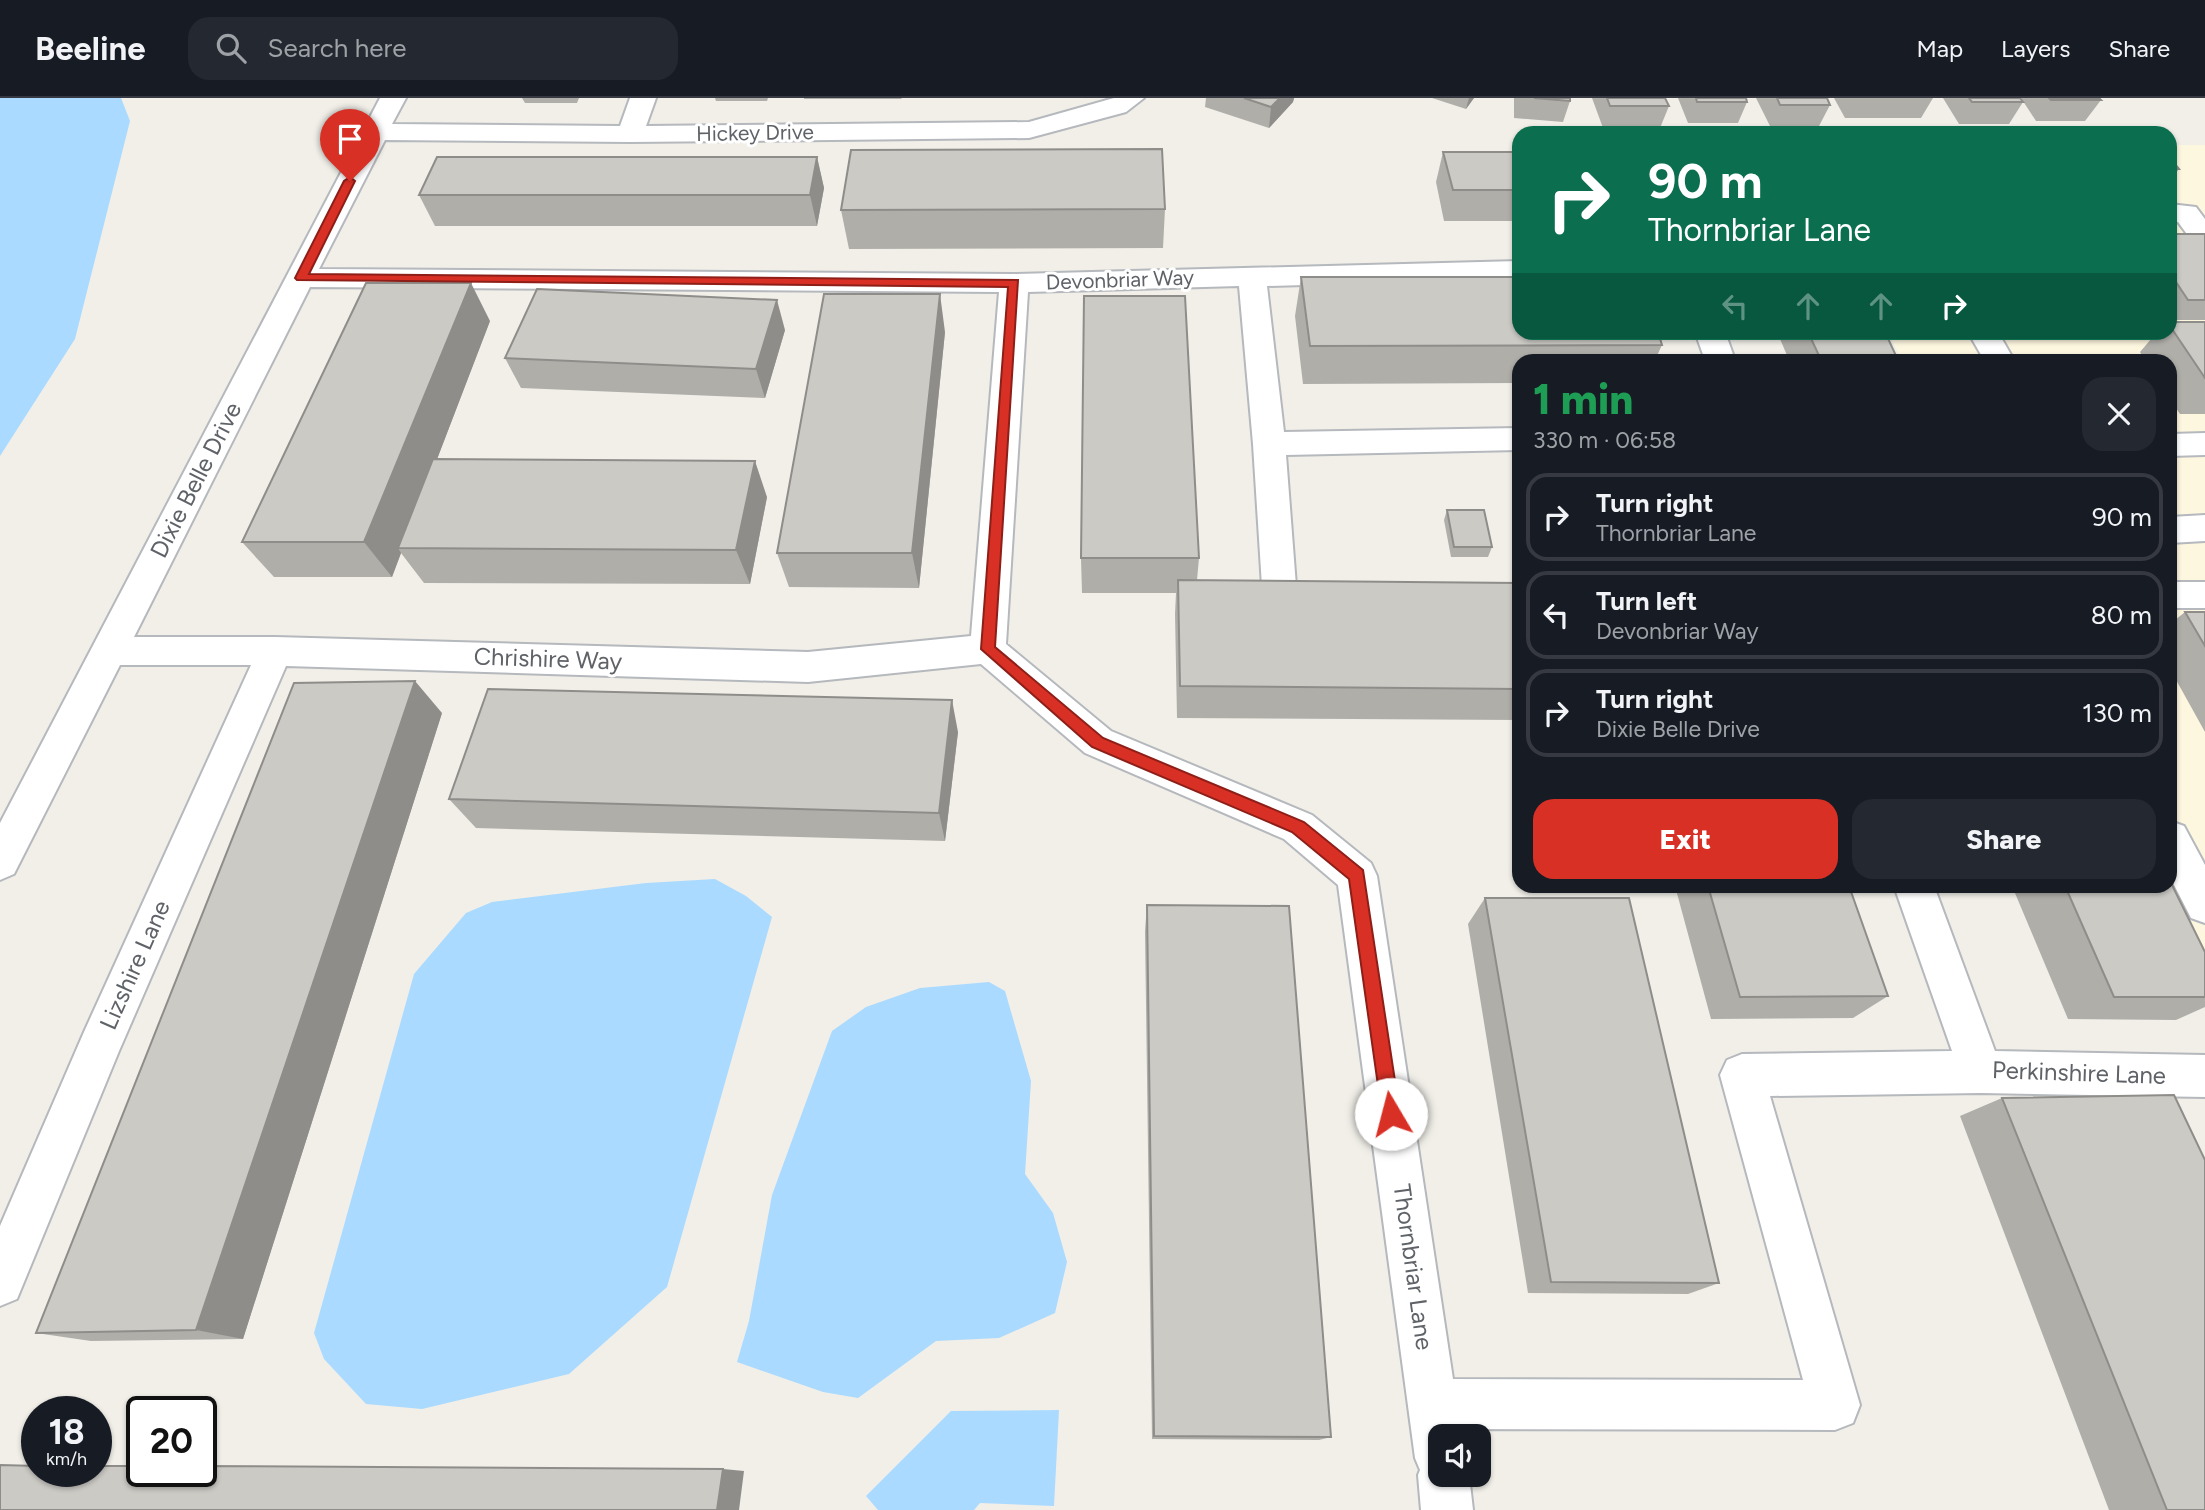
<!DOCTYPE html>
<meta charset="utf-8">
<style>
:root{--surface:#171b24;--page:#242831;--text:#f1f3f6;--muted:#9ea1a6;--line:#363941;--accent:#d93025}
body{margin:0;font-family:Figtree,sans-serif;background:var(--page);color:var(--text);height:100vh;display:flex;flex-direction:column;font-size:26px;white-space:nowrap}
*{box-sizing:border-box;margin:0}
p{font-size:23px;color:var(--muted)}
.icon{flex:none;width:38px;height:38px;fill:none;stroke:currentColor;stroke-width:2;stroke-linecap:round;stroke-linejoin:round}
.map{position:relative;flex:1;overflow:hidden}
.panel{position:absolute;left:1512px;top:256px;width:665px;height:539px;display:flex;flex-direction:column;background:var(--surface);border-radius:21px;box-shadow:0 2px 5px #0004}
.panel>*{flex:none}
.top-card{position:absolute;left:1512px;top:28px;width:665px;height:214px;border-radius:21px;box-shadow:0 2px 5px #0004;background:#0b6e4f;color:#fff;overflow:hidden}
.fabs{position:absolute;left:1428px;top:1326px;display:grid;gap:14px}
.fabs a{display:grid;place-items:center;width:63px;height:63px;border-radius:14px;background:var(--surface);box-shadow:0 2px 5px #0004;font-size:35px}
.speed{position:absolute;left:21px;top:1298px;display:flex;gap:14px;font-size:35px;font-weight:700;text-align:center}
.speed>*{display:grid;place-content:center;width:91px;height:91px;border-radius:50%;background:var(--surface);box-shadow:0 2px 5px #0004;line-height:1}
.speed small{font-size:18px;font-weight:400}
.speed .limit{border:4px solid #111;border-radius:10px;background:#fff;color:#111}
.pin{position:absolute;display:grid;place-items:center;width:60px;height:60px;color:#fff;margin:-72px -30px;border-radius:50% 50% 50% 0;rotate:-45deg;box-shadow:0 0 7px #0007}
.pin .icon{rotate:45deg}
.me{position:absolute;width:77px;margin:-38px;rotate:352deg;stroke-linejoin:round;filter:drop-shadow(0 0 5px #0008)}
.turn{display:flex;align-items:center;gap:24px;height:147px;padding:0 21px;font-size:32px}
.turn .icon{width:91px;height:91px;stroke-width:2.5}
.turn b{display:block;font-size:49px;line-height:60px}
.lanes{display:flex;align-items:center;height:66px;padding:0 21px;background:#0003;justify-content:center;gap:35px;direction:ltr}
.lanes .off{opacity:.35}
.round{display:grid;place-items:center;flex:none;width:74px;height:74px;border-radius:21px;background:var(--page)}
.overview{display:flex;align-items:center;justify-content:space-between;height:119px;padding:0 21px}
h1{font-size:42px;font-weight:800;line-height:52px;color:#1e9e55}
.button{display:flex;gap:14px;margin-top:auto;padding:14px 21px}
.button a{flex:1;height:80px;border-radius:21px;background:var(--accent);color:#fff;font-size:28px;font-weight:800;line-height:80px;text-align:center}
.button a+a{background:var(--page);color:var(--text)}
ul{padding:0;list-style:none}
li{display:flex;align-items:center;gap:21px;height:88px;margin:0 14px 10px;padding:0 7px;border:4px solid var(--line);border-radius:21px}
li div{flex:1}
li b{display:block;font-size:26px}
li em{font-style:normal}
header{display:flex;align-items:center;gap:42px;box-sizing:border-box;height:98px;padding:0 35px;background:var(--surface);border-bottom:2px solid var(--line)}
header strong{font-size:33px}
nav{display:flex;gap:38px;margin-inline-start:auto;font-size:24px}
.search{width:490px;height:63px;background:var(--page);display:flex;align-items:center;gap:18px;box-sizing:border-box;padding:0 24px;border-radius:21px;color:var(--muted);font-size:26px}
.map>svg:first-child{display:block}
.commercial{fill:#fef7e0}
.water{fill:#aadaff}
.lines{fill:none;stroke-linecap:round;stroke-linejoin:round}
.minor-casing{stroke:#b5b8bc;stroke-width:4}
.minor{fill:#fff;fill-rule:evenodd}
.wall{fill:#afaea9}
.shaded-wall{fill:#8f8d8a}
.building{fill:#cccac5;stroke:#8f8d8a;stroke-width:2}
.route{fill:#d93025;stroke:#8d1f18;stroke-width:2}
.labels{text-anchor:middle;stroke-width:6;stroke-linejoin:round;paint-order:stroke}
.far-street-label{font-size:21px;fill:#5f6368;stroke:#fff}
.street-label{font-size:24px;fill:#5f6368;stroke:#fff}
</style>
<header>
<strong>Beeline</strong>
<div class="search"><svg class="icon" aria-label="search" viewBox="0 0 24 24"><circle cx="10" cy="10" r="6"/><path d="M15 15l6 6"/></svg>Search here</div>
<nav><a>Map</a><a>Layers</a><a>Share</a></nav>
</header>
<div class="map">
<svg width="2205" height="1412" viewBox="0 0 2205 1412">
<rect width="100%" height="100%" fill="#f1efe8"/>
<path class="commercial" d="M 2170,47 L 2205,47 L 2205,877 L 2170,788 L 2170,262 L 1902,262 L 1888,235 L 2170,234 Z"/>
<path class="water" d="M 0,0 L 121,0 L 130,23 L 75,241 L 0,358 Z
M 715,781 L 746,798 L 772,819 L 667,1189 L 569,1276 L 422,1311 L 366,1306 L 324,1261 L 314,1235 L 414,876 L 466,815 L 492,804 L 646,785 Z
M 989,884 L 1005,893 L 1031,983 L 1025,1076 L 1053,1115 L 1067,1164 L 1055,1215 L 999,1240 L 936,1243 L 858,1300 L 823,1294 L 737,1264 L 749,1223 L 772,1097 L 832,933 L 866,909 L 920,890 Z
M 1059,1312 L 1054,1408 L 980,1405 L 974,1412 L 878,1412 L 866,1398 L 951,1313 Z"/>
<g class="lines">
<defs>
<path id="minor" d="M 380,0 L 406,0 L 392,26 L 620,28 L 630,0 L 656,0 L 646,28 L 1029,24 L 1114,0 L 1144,0 L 1126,14 L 1029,40 L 630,44 L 385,42 L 319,171 L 1014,176 L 1519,163 L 1519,181 L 1267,188 L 1284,334 L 1519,330 L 1519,352 L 1286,357 L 1296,488 L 1291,497 L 1279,501 L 1267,497 L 1262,488 L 1253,346 L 1239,188 L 1028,194 L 1006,546 L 1111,633 L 1312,717 L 1371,765 L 1377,778 L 1453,1281 L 1803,1282 L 1720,977 L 1727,962 L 1742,956 L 1952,953 L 1894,788 L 1934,788 L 1995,953 L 2205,957 L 2205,999 L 1981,995 L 1770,998 L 1860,1307 L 1853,1325 L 1835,1332 L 1461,1331 L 1462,1339 L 1440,1339 L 1440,1377 L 1469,1377 L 1473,1412 L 1421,1412 L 1418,1377 L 1420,1372 L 1415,1360 L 1338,787 L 1284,741 L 1085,655 L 981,566 L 808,584 L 286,568 L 119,953 L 17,1201 L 0,1208 L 0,1128 L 84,934 L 251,567 L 120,567 L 14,776 L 0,782 L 0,725 ZM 310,189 L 999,194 L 971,538 L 808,554 L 275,539 L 134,539 Z
M 2170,106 L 2196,109 L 2205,121 L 2205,150 L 2195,147 L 2178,124 L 2170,124 Z
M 1695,234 L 1725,234 L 1735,262 L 1705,262 Z
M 1968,234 L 1998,234 L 2014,262 L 1984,262 Z
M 2205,335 L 2205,357 L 2170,358 L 2170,336 Z
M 2205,417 L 2205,443 L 2170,445 L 2170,419 Z
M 2170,484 L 2205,484 L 2205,510 L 2170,510 Z
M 2170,723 L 2184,728 L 2205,767 L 2205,825 L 2191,820 L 2170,779 Z"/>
</defs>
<use href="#minor" class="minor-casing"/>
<use href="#minor" class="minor"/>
</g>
<path class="wall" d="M 522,0 L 579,0 L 577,5 L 525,5 Z
M 715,0 L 768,0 L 767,3 L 716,3 Z
M 804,0 L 902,0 L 901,1 L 804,1 Z
M 1206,0 L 1294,0 L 1293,4 L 1269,30 L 1205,9 Z
M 1432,0 L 1474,0 L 1466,11 Z
M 1514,0 L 1570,0 L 1570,3 L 1563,24 L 1514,20 Z
M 1592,0 L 1665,0 L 1669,8 L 1660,30 L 1603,30 Z
M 1678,0 L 1746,0 L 1747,4 L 1738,25 L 1688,25 Z
M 1756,0 L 1827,0 L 1830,7 L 1819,28 L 1770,28 Z
M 1834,0 L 1933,0 L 1921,20 L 1845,20 Z
M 1943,0 L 2020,0 L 2023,4 L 2009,26 L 1959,26 Z
M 2021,0 L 2099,0 L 2101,2 L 2085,23 L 2036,23 Z
M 1443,54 L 1519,54 L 1519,123 L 1444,123 L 1436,84 Z
M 817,59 L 824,90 L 817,128 L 435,128 L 419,97 Z
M 2170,60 L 2179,71 L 2170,82 Z
M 1165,111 L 1163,150 L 849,151 L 841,112 Z
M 2170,136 L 2205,136 L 2205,222 L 2170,222 Z
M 1301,179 L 1662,247 L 1655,262 L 1519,262 L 1519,285 L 1303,286 L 1295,218 Z
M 490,223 L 437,361 L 767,399 L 750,486 L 424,485 L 401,455 L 392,479 L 274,479 L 242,444 Z
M 2170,224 L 2205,224 L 2205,316 L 2180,316 L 2170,301 L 2170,262 L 2145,262 L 2140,254 L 2157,234 L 2170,234 Z
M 785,232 L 765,300 L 521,290 L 505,260 Z
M 945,234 L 919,490 L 789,489 L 777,455 Z
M 1777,234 L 1885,234 L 1898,262 L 1789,262 Z
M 1447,412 L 1492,449 L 1488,459 L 1451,459 L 1444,422 Z
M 1081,460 L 1199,460 L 1197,482 L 1519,485 L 1519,622 L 1177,620 L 1175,516 L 1176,495 L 1082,495 Z
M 2185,514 L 2205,514 L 2205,634 L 2170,571 L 2170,526 Z
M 442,615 L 243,1241 L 91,1243 L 36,1235 Z
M 958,634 L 945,743 L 476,730 L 449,701 Z
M 1675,788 L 1849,788 L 1888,898 L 1853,920 L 1711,921 Z
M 2012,788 L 2170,788 L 2205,854 L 2205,909 L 2176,922 L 2068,921 Z
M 1485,800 L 1719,1185 L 1688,1196 L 1528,1195 L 1468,826 Z
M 1147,807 L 1331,1339 L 1319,1342 L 1152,1341 L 1145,833 Z
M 2002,1000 L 2205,1412 L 2109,1412 L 1960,1018 Z"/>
<path class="shaded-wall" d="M 1280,0 L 1294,0 L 1293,4 L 1269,30 L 1271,9 Z
M 1469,0 L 1474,0 L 1466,11 Z
M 817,59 L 824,90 L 817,128 L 810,97 Z
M 471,185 L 490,223 L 403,450 L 398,450 L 401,455 L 392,479 L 364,444 Z
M 940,196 L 945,234 L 919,490 L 912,455 Z
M 777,202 L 785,232 L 765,300 L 756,271 Z
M 755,363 L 767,399 L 750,486 L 736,452 Z
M 415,583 L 442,615 L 243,1241 L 196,1232 Z
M 952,602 L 958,634 L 945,743 L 939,715 Z
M 723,1371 L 744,1373 L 739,1412 L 717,1412 Z"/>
<path class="building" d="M 1244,0 L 1280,0 L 1271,9 Z
M 1534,0 L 1570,0 L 1570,3 Z
M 1607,0 L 1665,0 L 1669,8 L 1610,8 Z
M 1696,0 L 1746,0 L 1747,4 L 1697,4 Z
M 1777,0 L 1827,0 L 1830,7 L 1780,7 Z
M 1969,0 L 2020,0 L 2023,4 L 1972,4 Z
M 2049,0 L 2099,0 L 2101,2 L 2051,2 Z
M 2149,33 L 2151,35 L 1906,35 L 1905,34 Z
M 1162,51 L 1165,111 L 841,112 L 851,52 Z
M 1443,54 L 1519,54 L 1519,92 L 1453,92 Z
M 437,59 L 817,59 L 810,97 L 419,97 Z
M 2170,60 L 2179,71 L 2170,71 Z
M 2170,136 L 2205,136 L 2205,202 L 2188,202 L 2170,175 Z
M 1301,179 L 1519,179 L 1519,234 L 1658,234 L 1662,247 L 1310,248 Z
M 366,185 L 471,185 L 364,444 L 242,444 Z
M 537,191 L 777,202 L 756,271 L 505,260 Z
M 824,196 L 940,196 L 912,455 L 777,455 Z
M 1084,198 L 1185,198 L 1199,460 L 1081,460 Z
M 2170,224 L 2205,224 L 2205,280 L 2170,228 Z
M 1808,234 L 1885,234 L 1898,262 L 1821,262 Z
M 433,361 L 755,363 L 736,452 L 398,450 Z
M 1447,412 L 1484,412 L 1492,449 L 1454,449 Z
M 1178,482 L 1519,485 L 1519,591 L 1180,588 Z
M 2185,514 L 2205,514 L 2205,548 Z
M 415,583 L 196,1232 L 36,1235 L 294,585 Z
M 488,591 L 952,602 L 939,715 L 449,701 Z
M 2170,783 L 2205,854 L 2205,899 L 2114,899 L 2065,788 L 2170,788 Z
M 1708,788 L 1849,788 L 1888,898 L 1740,899 Z
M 1485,800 L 1629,800 L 1719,1185 L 1551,1184 Z
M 1147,807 L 1289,808 L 1331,1339 L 1154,1338 Z
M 2174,997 L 2205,1062 L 2205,1412 L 2167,1412 L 2002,1000 Z
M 0,1367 L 37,1368 L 37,1374 L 96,1374 L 96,1368 L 142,1368 L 142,1374 L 201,1374 L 201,1368 L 723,1371 L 717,1412 L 0,1412 Z"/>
<path class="route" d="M 350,79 L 355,83 L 309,176 L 1018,182 L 995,549 L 1103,640 L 1304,724 L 1363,772 L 1400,1016 L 1398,1022 L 1391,1025 L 1385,1022 L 1382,1016 L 1349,781 L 1292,734 L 1092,649 L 981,551 L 1008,189 L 297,182 L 295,180 L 344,83 Z"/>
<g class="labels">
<g class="far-street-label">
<text transform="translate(755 35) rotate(-1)" y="7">Hickey Drive</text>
<text transform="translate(1120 182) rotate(-2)" y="7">Devonbriar Way</text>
</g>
<g class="street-label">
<text transform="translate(196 382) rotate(-63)" y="8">Dixie Belle Drive</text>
<text transform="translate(548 561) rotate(2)" y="8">Chrishire Way</text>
<text transform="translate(135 867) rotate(-66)" y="8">Lizshire Lane</text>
<text transform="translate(2079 975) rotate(2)" y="8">Perkinshire Lane</text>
<text transform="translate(1413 1169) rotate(82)" y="8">Thornbriar Lane</text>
</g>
</g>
</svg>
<div class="fabs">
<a><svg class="icon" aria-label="sound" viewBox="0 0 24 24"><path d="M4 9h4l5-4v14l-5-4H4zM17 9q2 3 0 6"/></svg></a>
</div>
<div class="speed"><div>18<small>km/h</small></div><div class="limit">20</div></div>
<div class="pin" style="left:350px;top:83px;background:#d93025"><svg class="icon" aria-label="arrive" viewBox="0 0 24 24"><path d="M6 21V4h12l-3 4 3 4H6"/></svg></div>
<svg class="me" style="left:1391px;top:1016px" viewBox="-20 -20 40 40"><circle r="19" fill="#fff"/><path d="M0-13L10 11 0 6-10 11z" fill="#d93025"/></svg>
<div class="top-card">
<div class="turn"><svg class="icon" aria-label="right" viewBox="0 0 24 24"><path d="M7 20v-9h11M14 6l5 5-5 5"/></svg><div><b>90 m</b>Thornbriar Lane</div></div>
<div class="lanes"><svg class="icon off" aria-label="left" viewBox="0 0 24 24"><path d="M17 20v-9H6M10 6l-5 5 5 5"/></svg><svg class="icon off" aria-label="ahead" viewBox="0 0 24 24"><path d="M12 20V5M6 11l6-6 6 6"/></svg><svg class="icon off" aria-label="ahead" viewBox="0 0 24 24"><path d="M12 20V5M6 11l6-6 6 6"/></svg><svg class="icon" aria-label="right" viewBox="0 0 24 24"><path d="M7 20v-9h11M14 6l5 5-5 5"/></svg></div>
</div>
<section class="panel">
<div class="overview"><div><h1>1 min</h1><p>330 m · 06:58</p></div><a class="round"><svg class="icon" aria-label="close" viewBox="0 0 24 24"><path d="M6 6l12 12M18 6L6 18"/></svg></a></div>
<ul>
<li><svg class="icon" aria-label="right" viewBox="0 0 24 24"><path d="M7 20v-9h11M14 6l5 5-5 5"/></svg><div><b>Turn right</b><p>Thornbriar Lane</p></div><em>90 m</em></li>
<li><svg class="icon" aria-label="left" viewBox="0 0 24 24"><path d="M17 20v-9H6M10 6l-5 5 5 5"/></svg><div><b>Turn left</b><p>Devonbriar Way</p></div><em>80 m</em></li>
<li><svg class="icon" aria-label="right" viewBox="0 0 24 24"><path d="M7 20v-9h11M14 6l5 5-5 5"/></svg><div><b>Turn right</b><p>Dixie Belle Drive</p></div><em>130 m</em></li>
</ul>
<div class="button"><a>Exit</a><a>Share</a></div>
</section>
</div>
